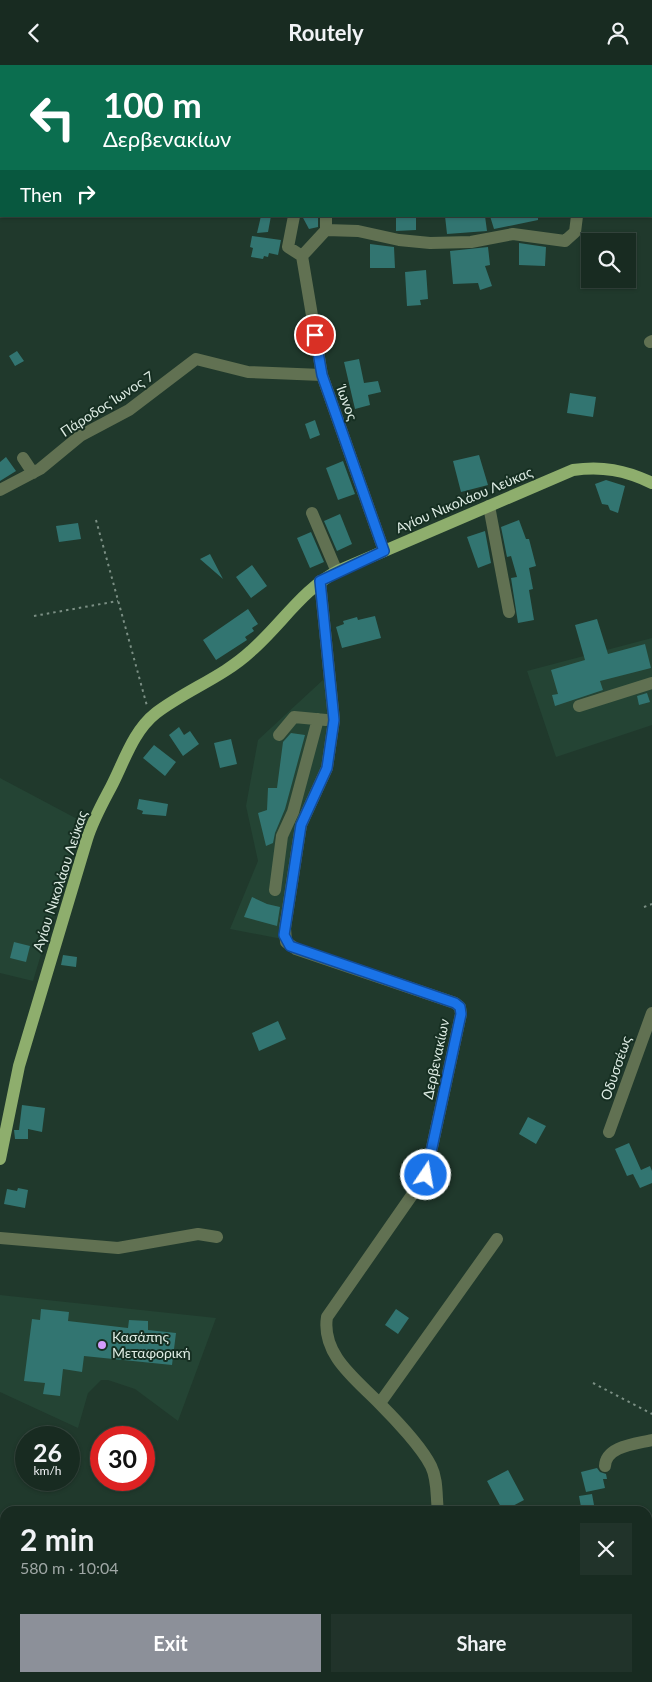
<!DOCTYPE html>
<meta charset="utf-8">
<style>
:root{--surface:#182b21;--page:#21332a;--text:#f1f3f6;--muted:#9fa7a5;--line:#36473f;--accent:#8c9099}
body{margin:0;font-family:Lato,sans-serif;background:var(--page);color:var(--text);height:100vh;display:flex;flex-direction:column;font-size:19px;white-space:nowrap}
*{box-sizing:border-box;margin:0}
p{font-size:16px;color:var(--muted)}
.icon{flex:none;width:28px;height:28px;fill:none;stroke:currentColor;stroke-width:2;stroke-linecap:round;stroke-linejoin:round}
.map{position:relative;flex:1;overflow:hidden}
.sheet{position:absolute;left:0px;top:1441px;width:652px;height:176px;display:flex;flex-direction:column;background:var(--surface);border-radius:15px 15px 0 0;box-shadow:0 1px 4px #0004,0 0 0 1px var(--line)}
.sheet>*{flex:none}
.hud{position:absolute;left:0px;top:0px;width:652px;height:152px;box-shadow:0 1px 4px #0004,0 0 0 1px var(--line);background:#0b6e4f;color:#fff;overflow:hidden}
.tools{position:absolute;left:581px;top:168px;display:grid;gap:10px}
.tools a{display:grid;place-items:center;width:55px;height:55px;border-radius:0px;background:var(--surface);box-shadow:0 1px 4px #0004,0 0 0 1px var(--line);font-size:25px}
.speed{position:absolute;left:15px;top:1361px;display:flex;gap:10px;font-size:25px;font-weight:700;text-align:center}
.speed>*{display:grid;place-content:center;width:65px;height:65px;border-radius:50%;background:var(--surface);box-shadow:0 1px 4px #0004,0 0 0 1px var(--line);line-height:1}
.speed small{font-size:12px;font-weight:400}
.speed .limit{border:8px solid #d22;background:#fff;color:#111}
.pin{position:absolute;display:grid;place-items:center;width:42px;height:42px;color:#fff;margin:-21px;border:2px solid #fff;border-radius:50%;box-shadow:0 1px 5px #0007}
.me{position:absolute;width:55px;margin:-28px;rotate:12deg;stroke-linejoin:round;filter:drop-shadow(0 0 4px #0008)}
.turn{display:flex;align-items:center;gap:18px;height:105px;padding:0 20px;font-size:22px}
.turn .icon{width:65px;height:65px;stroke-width:2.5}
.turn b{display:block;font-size:35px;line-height:42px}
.then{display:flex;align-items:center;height:48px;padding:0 20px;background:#0003;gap:10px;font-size:19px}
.round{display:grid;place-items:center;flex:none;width:52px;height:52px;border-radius:0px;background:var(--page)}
.head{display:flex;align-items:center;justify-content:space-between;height:85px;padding:0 20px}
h1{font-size:30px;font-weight:700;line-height:38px}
.cta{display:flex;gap:10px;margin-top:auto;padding:10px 20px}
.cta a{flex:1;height:58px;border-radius:0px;background:var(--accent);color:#fff;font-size:20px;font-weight:700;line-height:58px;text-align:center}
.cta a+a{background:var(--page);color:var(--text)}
header{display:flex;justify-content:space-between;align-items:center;height:65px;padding:0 20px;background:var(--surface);font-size:22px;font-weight:700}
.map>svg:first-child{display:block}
.built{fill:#244434}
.building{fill:#327571}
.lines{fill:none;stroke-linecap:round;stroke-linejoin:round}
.path{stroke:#7b8f84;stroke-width:2;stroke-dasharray:2.5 4;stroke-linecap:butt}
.minor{stroke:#617152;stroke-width:12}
.major{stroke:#8eae6d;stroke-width:12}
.route-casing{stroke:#114b97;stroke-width:12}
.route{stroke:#1a73e8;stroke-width:9}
.poi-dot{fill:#d39cfc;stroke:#162f22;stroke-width:2}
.labels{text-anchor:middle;stroke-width:4;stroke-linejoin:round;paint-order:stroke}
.street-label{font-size:14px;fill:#deece4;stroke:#162f22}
.poi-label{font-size:14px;fill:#deece4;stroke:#162f22;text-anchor:start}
</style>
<header><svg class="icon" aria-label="back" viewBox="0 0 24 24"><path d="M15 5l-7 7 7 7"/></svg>Routely<svg class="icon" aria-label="person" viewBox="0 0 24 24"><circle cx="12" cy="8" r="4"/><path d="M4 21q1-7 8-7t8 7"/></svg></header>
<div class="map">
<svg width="652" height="1617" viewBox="0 0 652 1617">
<rect width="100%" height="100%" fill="#20392c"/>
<path class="built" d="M 652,573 L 652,660 L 556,692 L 527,606 Z
M 324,614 L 332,657 L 325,705 L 300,759 L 282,874 L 230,864 L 258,796 L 246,741 L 258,675 Z
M 0,713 L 81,756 L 33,916 L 0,908 Z
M 0,1230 L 216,1253 L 178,1356 L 135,1324 L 108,1315 L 101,1315 L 88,1328 L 78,1363 L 0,1327 Z"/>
<path class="building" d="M 261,151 L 271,151 L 268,167 L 257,168 Z
M 302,151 L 318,151 L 318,162 L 309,164 Z
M 396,151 L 416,151 L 416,165 L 396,166 Z
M 445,151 L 485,151 L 487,166 L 447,169 Z
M 490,151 L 538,151 L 538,155 L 494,164 Z
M 252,171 L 281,175 L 278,190 L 269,188 L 268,192 L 264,191 L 263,194 L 251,192 L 253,183 L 250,182 Z
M 519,178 L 546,182 L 545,201 L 519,200 Z
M 370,179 L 394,182 L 395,203 L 370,203 Z
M 488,182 L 490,200 L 485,201 L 492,221 L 480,225 L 478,218 L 453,219 L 450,186 Z
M 426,205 L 428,234 L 420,235 L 421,240 L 407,241 L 405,207 Z
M 17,286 L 24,296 L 15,301 L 9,291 Z
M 359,294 L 364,318 L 378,316 L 381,327 L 368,330 L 370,340 L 355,344 L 344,297 Z
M 570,328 L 596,332 L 593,352 L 567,348 Z
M 315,355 L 320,370 L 310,374 L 305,359 Z
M 479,390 L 488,420 L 461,427 L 453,396 Z
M 6,392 L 16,406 L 0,416 L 0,397 Z
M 343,396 L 355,429 L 338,435 L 326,403 Z
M 606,415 L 625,421 L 618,448 L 610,445 L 608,440 L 602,439 L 595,419 Z
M 340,449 L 352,479 L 337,486 L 324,456 Z
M 519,455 L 526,474 L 529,474 L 536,501 L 529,503 L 533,524 L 529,525 L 534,555 L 518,558 L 511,513 L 517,512 L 511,491 L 507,492 L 501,462 Z
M 78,458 L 81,474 L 59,477 L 56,461 Z
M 485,466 L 491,498 L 478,503 L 467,472 Z
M 311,467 L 324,497 L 310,503 L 297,473 Z
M 210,489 L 223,514 L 200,494 Z
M 252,500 L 267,521 L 251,533 L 236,512 Z
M 248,544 L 258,559 L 252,563 L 254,566 L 245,572 L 247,575 L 216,595 L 203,575 Z
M 375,551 L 381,573 L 342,583 L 336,562 L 344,559 L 343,556 L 357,552 L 358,555 Z
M 597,554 L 608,589 L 645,579 L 651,603 L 600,616 L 603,625 L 555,641 L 552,630 L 558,629 L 551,605 L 585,595 L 575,560 Z
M 647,628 L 650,637 L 639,640 L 637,631 Z
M 179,662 L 184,670 L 190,666 L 199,679 L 183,691 L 169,670 Z
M 291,668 L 305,670 L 285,744 L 275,768 L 273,778 L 266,781 L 258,748 L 267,745 L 268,723 L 277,723 L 283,677 Z
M 231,674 L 237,699 L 220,703 L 214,678 Z
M 154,680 L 176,697 L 165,711 L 143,693 Z
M 139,734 L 168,739 L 166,751 L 142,749 L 143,746 L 137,744 Z
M 252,832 L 267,839 L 280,842 L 277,861 L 244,852 Z
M 14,877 L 30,881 L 26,897 L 10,893 Z
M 63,890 L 77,892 L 76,902 L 61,900 Z
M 278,956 L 286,974 L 259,986 L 252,968 Z
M 22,1040 L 45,1043 L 42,1067 L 28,1064 L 28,1074 L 15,1074 L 14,1065 L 19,1065 Z
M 528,1052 L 546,1061 L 536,1079 L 519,1069 Z
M 629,1078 L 641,1105 L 650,1101 L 652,1106 L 652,1118 L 640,1123 L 633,1109 L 627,1111 L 615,1084 Z
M 18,1123 L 28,1125 L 25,1143 L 4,1139 L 7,1124 L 17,1126 Z
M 41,1244 L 69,1247 L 68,1256 L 128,1263 L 129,1255 L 148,1256 L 148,1265 L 176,1268 L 172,1300 L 84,1291 L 82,1307 L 63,1304 L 60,1331 L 43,1329 L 45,1318 L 24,1316 L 32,1254 L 40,1255 Z
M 396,1244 L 409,1253 L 398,1269 L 385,1260 Z
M 597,1403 L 600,1407 L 606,1409 L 607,1414 L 603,1414 L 605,1423 L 586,1427 L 581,1407 Z
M 508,1405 L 524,1435 L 503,1446 L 487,1416 Z
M 592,1429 L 594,1440 L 581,1442 L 579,1431 Z"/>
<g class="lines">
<path class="path" d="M 96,455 L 147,641
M 34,551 L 118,536
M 644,842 L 652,839
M 593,1318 L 652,1349"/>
<path class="minor" d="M 622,0 L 623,1
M 513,1 L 514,0
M 607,1 L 608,0
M 651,31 L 652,32
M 294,151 L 288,182 L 302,191
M 326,165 L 326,151
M 650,277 L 652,276
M 23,393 L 33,408
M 0,425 L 40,404 L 80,371 L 129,345 L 196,294 L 248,307 L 322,310
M 489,441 L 509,547
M 312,448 L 337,507
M 384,486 L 322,310 L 302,191 L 326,165 L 358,166 L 399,175 L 430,178 L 471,177 L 513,169 L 565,176 L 575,167 L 577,151
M 320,516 L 334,655 L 327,703 L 301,760 L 285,863 L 286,877 L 296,884 L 455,938 L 460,942 L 461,949 L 426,1110 L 327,1252 C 321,1290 357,1315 380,1339 C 395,1354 422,1383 431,1401 C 438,1415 436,1432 438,1446
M 579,641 L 652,618
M 279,670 L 294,652 L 326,655
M 275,825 L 282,771 L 293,747 L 318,654
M 609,1067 L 652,948
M 0,1173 L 118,1183 L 198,1169 L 217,1172
M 380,1338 L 497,1174
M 605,1401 C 606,1381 636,1379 652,1375
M 405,1612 L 405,1617"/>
<path class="major" d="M 0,1094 L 19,1001 L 87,774 C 93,755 102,739 111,722 C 124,697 133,666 156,648 C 186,625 223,612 251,586 C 282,559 303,523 340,505 L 573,405 C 602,401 625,405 652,418"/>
</g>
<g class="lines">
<defs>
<path id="route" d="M 315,270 L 322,310 L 384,486 L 320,516 L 334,655 L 327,703 L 301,760 L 284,870 L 290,881 L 455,938 L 460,942 L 461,949 L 426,1110"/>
</defs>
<use href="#route" class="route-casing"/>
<use href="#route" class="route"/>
</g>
<circle class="poi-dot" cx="102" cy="1280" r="5"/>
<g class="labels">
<g class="street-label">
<text transform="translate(347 338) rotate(70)" y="5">Ίωνος</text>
<text transform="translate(107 339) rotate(-33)" y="5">Πάροδος Ίωνος 7</text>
<text transform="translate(464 435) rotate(-23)" y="5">Αγίου Νικολάου Λεύκας</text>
<text transform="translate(60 816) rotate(-72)" y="5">Αγίου Νικολάου Λεύκας</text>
<text transform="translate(436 994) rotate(-78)" y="5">Δερβενακίων</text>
<text transform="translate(616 1003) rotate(-71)" y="5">Οδυσσέως</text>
</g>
<g class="poi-label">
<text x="112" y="1277">Κασάπης<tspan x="112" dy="16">Μεταφορική</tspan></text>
</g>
</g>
</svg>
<div class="tools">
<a><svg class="icon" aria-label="search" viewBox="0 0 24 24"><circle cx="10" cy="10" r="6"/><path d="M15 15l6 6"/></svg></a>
</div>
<div class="speed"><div>26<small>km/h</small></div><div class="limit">30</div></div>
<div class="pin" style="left:315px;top:270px;background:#d93025"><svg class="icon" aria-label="arrive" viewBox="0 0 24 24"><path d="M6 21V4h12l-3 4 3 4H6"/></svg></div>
<svg class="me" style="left:426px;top:1110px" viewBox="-20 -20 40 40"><circle r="17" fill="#1a73e8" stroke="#fff" stroke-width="3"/><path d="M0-11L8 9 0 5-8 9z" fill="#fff"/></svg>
<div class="hud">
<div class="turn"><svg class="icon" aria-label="left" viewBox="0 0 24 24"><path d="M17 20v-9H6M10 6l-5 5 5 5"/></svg><div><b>100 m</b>Δερβενακίων</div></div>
<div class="then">Then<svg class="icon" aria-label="right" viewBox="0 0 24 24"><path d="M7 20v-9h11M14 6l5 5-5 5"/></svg></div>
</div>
<section class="sheet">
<div class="head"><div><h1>2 min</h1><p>580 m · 10:04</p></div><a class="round"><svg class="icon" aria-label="close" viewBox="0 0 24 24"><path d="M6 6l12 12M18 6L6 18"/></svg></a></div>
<div class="cta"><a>Exit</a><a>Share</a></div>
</section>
</div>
